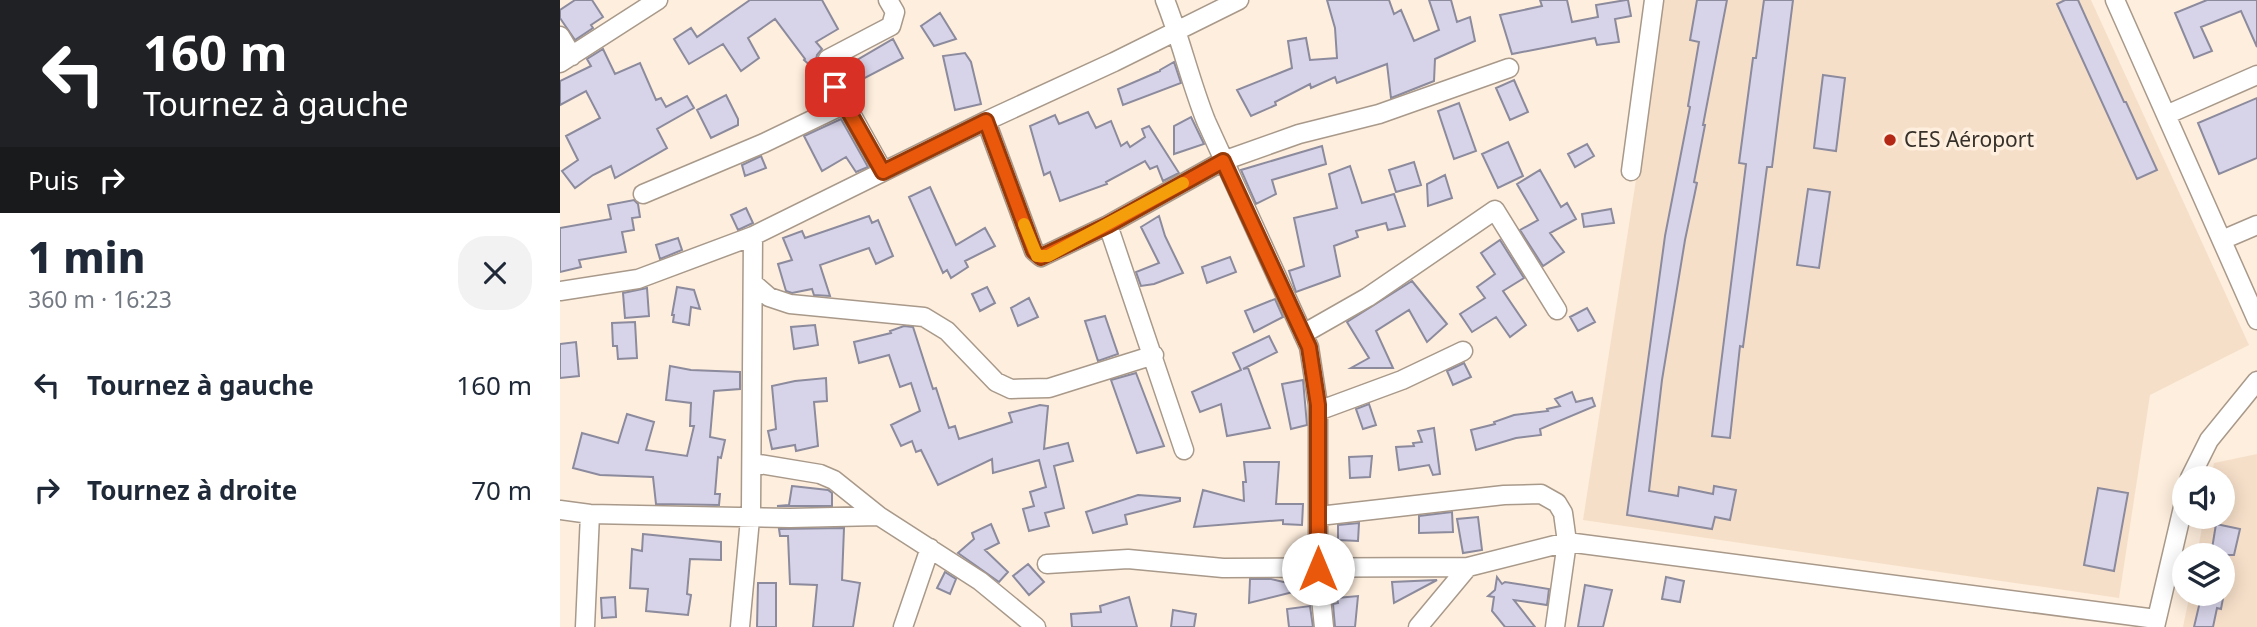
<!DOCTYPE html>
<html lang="fr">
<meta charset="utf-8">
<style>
:root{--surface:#fff;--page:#f2f2f3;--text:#1f2937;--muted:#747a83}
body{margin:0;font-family:"Noto Sans",sans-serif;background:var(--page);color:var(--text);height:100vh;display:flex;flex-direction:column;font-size:26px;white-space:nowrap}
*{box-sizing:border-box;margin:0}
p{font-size:23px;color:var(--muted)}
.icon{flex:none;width:38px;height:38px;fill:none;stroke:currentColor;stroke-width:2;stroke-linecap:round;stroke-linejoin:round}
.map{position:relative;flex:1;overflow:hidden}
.panel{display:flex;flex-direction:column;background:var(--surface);width:560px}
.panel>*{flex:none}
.guide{background:#202124;color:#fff;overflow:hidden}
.tools{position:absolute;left:1612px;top:466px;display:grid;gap:14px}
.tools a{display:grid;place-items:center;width:63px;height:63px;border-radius:50%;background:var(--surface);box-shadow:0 4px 18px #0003;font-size:35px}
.pin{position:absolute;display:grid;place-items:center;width:60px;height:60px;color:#fff;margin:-30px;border-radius:14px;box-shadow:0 4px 10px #0006}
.me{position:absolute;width:77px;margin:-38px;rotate:0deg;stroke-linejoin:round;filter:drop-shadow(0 0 5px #0008)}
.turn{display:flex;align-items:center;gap:24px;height:147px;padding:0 28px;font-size:32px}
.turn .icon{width:91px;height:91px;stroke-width:2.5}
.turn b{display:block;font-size:49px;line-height:60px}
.then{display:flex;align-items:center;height:66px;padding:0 28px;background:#0003;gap:14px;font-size:26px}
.round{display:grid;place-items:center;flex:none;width:74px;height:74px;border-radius:28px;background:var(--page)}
.overview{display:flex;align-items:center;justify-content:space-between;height:119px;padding:0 28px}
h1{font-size:42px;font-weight:800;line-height:52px}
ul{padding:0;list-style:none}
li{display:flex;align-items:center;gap:21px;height:105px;padding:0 28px}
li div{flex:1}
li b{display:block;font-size:26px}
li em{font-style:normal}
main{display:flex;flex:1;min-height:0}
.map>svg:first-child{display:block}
.built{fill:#f6dfc9}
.building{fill:#d7d4e9;stroke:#8c8a9d;stroke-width:2}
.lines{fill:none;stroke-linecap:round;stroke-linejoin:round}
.street-casing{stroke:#a8998a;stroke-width:21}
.street{stroke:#fff;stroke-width:18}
.route-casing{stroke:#983908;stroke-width:18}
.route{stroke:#ea580c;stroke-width:12}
.slow{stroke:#f59e0b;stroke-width:12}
.poi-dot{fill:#b42715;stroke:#feeedd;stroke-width:2.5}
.labels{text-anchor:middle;stroke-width:7;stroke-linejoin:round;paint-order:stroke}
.poi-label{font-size:21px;fill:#36302a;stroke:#feeedd;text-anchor:start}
</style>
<main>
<section class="panel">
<div class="guide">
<div class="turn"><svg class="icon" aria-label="left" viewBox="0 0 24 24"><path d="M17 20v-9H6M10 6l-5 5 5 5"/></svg><div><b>160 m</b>Tournez à gauche</div></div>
<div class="then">Puis<svg class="icon" aria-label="right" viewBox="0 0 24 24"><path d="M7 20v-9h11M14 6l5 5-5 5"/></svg></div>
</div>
<div class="overview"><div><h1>1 min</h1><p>360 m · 16:23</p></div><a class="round"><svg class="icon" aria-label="close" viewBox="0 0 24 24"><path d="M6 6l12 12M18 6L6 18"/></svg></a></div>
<ul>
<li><svg class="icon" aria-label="left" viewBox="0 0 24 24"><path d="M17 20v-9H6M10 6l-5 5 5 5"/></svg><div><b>Tournez à gauche</b></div><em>160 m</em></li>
<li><svg class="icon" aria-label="right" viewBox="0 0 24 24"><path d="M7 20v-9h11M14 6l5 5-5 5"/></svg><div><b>Tournez à droite</b></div><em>70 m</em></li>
</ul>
</section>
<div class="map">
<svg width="1697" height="627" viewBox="0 0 1697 627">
<rect width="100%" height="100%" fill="#feeedd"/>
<path class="built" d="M 1104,0 L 1531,0 L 1689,345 L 1590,395 L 1559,598 L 1023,520 Z
M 1697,454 L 1697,627 L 1623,627 L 1630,593 L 1662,593 L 1662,555 L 1637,555 L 1644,516 L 1662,516 L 1662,478 L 1651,478 L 1654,463 Z"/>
<path class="building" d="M 15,0 L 32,0 L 43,17 L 31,25 L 33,28 L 15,40 L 0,18 L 0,10 Z
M 190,0 L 262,0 L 278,29 L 256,42 L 262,49 L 257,55 L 254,69 L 244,60 L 245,59 L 215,19 L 188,38 L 199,58 L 181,71 L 163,44 L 129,64 L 114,39 L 131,28 L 137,37 Z
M 767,0 L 829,0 L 834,14 L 841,10 L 854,41 L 879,30 L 869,0 L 891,0 L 897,22 L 910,17 L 915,41 L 875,59 L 874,81 L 831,98 L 827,64 L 777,83 L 775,77 L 751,88 L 750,84 L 715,102 L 716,105 L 691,116 L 677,90 L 732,68 L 728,41 L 746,38 L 750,60 L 777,58 L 775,28 Z
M 980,0 L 1007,0 L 1012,22 L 1038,17 L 1036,5 L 1066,0 L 1068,0 L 1071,16 L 1055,19 L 1059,42 L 1037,45 L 1035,38 L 952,54 L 940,15 L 982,6 Z
M 1137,0 L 1167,0 L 1143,125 L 1145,125 L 1134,182 L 1137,183 L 1125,240 L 1102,380 L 1089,491 L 1118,496 L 1119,487 L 1153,494 L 1154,486 L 1176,490 L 1170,520 L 1155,517 L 1152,529 L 1067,515 L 1105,236 L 1130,107 L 1128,106 L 1139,42 L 1130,40 Z
M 1204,0 L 1233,0 L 1212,167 L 1207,167 L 1183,347 L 1180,346 L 1170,438 L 1152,436 L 1186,164 L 1179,163 L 1193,58 L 1196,58 Z
M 1505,0 L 1518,0 L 1564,102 L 1566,102 L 1597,170 L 1577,179 L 1497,4 Z
M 1647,0 L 1697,0 L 1697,47 L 1681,11 L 1641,27 L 1652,51 L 1634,58 L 1615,13 Z
M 380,13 L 396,39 L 374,46 L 361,26 Z
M 333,39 L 343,58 L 301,80 L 292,63 Z
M 43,49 L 55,74 L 80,63 L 96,100 L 101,98 L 106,107 L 127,96 L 134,108 L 97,129 L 107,148 L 55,178 L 51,166 L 33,175 L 15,188 L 2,171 L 18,160 L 6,136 L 40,118 L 26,91 L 0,105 L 0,81 L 31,66 L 27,59 Z
M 405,53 L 411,62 L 421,104 L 395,110 L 383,56 Z
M 614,62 L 621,83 L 563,105 L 558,89 L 600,71 L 600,70 Z
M 1263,75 L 1285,78 L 1276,151 L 1254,148 Z
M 954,80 L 968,112 L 950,120 L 936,88 Z
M 166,95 L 178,119 L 178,125 L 151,138 L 137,110 Z
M 1697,98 L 1697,158 L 1659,174 L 1638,123 Z
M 899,103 L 916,151 L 894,159 L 878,111 Z
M 528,112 L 536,128 L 551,121 L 561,146 L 567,142 L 570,147 L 585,137 L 582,129 L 589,126 L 619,173 L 603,181 L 597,166 L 590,169 L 585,161 L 546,182 L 547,184 L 500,201 L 490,172 L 484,175 L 470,126 L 495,115 L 499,124 Z
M 631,117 L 644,144 L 614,154 L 614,126 Z
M 281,119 L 308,167 L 296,172 L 286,157 L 262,171 L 244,136 Z
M 948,142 L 963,176 L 938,188 L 922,154 Z
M 1027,144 L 1034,156 L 1015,167 L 1008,154 Z
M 762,146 L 766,164 L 712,180 L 716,194 L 696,204 L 681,170 Z
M 201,156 L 206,168 L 185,176 L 182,165 Z
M 854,162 L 861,185 L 836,192 L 829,170 Z
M 790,166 L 802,203 L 834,194 L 845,226 L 828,230 L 826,223 L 796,231 L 798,237 L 774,246 L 780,276 L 736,292 L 729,271 L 744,266 L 734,218 L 777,208 L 769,174 Z
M 980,170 L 1001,207 L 1007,203 L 1016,219 L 990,233 L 1004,252 L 983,266 L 960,230 L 978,220 L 957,184 Z
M 885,175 L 892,198 L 868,206 L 867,184 Z
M 370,187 L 396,245 L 425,228 L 435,246 L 405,261 L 408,267 L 391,278 L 387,270 L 383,273 L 349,197 Z
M 1248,189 L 1270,192 L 1259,268 L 1237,265 Z
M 74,200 L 78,204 L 80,217 L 72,218 L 74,230 L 62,232 L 66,252 L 19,260 L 21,267 L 0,272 L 0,228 L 51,219 L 48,205 Z
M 186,208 L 193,223 L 178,230 L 171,215 Z
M 1051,209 L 1054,223 L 1024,227 L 1022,214 Z
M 309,216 L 312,223 L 318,220 L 333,256 L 316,264 L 309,248 L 260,265 L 270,296 L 254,295 L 252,289 L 232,293 L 226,291 L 218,264 L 232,260 L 223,238 L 242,231 L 245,238 Z
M 599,216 L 605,236 L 623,273 L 594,284 L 581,286 L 576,272 L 599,263 L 581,227 Z
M 118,238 L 122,250 L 100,259 L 96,245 Z
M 940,240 L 964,278 L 943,291 L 966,325 L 950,337 L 936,317 L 912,332 L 900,314 L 925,298 L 917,287 L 935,274 L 921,253 Z
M 670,257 L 676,272 L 647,283 L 642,267 Z
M 852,281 L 887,324 L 867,342 L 849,310 L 816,331 L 833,368 L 791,368 L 809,358 L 787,322 Z
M 117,287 L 134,290 L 140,309 L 131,307 L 129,325 L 113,322 L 114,315 L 112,315 Z
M 427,287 L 435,303 L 420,311 L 412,294 Z
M 87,288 L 89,316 L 65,318 L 63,293 Z
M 469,298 L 478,317 L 458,326 L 451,308 Z
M 715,299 L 723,317 L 694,332 L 685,311 Z
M 1027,308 L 1035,322 L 1018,331 L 1010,317 Z
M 545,316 L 558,354 L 538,361 L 525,321 Z
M 75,322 L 77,358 L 58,359 L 57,346 L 53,346 L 52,323 Z
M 255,325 L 258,345 L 234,349 L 231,327 Z
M 344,326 L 353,327 L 373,389 L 376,388 L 389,428 L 395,426 L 399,439 L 452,422 L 449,413 L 480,405 L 488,406 L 484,449 L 508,443 L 513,461 L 494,466 L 504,508 L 485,513 L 489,526 L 469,531 L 463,509 L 474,506 L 470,492 L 486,487 L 479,460 L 433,473 L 432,459 L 378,485 L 361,450 L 356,452 L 352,441 L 341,446 L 331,425 L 360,411 L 351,383 L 340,387 L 329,355 L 299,363 L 294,342 L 331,333 L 330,331 Z
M 709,336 L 717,352 L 683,369 L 688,368 L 710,428 L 667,436 L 661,404 L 640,412 L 632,392 L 681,370 L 673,353 Z
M 16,342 L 19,376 L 0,378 L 0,344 Z
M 904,363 L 911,377 L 893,385 L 887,371 Z
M 110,366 L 131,370 L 180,372 L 180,389 L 154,391 L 150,437 L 165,440 L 161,458 L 158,457 L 155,494 L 160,494 L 159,505 L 96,504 L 93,477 L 40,475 L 13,468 L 22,433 L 58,443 L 67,414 L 94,422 L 86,450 L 127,456 L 134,426 L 130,426 L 131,403 L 106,400 Z
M 576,373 L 604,446 L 577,453 L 551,380 Z
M 266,378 L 267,401 L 254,402 L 258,446 L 236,451 L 235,445 L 212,449 L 208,431 L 216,429 L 212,386 L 235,381 Z
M 743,380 L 747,425 L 731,429 L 722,384 Z
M 1012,392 L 1016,402 L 1032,398 L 1035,406 L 980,429 L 981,435 L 956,438 L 916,450 L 911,430 L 935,424 L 934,422 L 954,415 L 988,411 L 987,409 L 1000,406 L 995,399 Z
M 809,404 L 816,425 L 803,429 L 796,409 Z
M 874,428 L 880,474 L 873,475 L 869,465 L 839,470 L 836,447 L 854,446 L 853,443 L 862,442 L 858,431 Z
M 812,456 L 810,477 L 790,478 L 789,457 Z
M 684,462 L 719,462 L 716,504 L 743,504 L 742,525 L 723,524 L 723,520 L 634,527 L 643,490 L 684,501 L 683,482 L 686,482 Z
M 232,486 L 268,490 L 272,493 L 272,506 L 217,506 L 229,505 Z
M 1538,488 L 1568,493 L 1554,571 L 1524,565 Z
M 578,495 L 620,498 L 620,501 L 565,515 L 567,524 L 533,533 L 526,512 Z
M 892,512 L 893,532 L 859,533 L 859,516 Z
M 918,517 L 922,550 L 903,553 L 897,519 Z
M 799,523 L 798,541 L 778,540 L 778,525 Z
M 431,524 L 439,543 L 425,550 L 448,572 L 439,582 L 398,553 L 414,539 L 412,533 Z
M 1656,524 L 1680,529 L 1674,555 L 1651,555 Z
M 284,528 L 282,580 L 300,583 L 293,627 L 253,627 L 257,585 L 230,584 L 228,536 L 220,536 L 219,529 Z
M 83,534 L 161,542 L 161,560 L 130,559 L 127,594 L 131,595 L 128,615 L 86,611 L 88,589 L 70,588 L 72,549 L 82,551 Z
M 468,564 L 484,582 L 469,595 L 453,576 Z
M 385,572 L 396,579 L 390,594 L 377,588 Z
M 937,577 L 942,584 L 945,582 L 989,589 L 987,605 L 954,600 L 975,627 L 945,627 L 932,611 L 934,597 L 928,596 L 935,590 Z
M 1106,577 L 1124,581 L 1120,602 L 1102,599 Z
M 690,579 L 711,579 L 749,588 L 689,603 Z
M 877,580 L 834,603 L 832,582 Z
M 198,583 L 216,583 L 216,627 L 197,627 Z
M 1025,585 L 1052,590 L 1043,627 L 1018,627 Z
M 1642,593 L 1664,593 L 1661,609 L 1657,608 L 1653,627 L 1634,627 Z
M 798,596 L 795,627 L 775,627 L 773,604 L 778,603 L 777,598 Z
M 55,597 L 56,617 L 42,618 L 41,598 Z
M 569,597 L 577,627 L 512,627 L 511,614 L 541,612 L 540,606 Z
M 750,606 L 753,627 L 729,627 L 727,609 Z
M 613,610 L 636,614 L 634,627 L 611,627 Z"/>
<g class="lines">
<defs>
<path id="street" d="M 605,0 C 621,40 630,81 646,121 L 749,347 L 758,405 L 758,569 L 764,627
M 1555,0 L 1697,320
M 0,36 L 12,56
M 0,63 L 98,0
M 1606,115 L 1697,75
M 426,121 L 474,251 L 481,257 L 548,225 L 663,161 L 739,134 L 819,114 L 949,68
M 323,171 L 265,67 L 268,59 L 331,26 L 335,12 L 328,0
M 1071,171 L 1094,0
M 83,194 L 204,143 L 285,104
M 548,225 L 624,450
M 1662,240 L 1697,225
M 194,284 L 209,297 L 230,304 L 364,317 L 387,331 L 436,382 L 451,389 L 489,388 L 594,355
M 0,291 L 78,279 L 193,236 L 426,121 L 554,62 L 679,0
M 743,334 L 808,297 L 935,210 L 997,310
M 758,411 L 842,380 L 903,351
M 193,463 L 260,474 L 274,480 L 319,516 L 420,581 L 476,627
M 1630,478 L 1649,440 L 1697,381
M 0,510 L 30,514 L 230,518 L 319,516
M 759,516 L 944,495 L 981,494 L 997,503 L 1003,513 L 1007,542 L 908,567 L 858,627
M 487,564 L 568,559 L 663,568 L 908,567
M 25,627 L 30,514
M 180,627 L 191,508 L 193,236
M 343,627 L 370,548
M 995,627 L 1007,542 L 1596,619
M 1595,627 L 1624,503"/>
</defs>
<use href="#street" class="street-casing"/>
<use href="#street" class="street"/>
</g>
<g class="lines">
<defs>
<path id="route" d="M 275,87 L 323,172 L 426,121 L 474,251 L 481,257 L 548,225 L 663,161 L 749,347 L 758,405 L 758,569"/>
</defs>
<use href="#route" class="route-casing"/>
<use href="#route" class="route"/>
<path class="slow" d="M 464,224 L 477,256 L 488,256 L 623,183"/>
</g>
<circle class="poi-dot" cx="1330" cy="140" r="7"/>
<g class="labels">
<g class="poi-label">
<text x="1344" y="147">CES Aéroport</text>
</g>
</g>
</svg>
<div class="tools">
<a><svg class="icon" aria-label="sound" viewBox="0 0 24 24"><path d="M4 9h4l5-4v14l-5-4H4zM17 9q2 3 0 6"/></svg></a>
<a><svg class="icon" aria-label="layers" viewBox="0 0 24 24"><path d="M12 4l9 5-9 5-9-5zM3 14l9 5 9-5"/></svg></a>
</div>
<div class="pin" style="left:275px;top:87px;background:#d93025"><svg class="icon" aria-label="arrive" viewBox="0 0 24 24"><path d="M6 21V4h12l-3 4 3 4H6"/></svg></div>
<svg class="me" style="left:758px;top:569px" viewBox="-20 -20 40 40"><circle r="19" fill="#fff"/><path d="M0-13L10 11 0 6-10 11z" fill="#ea580c"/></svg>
</div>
</main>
